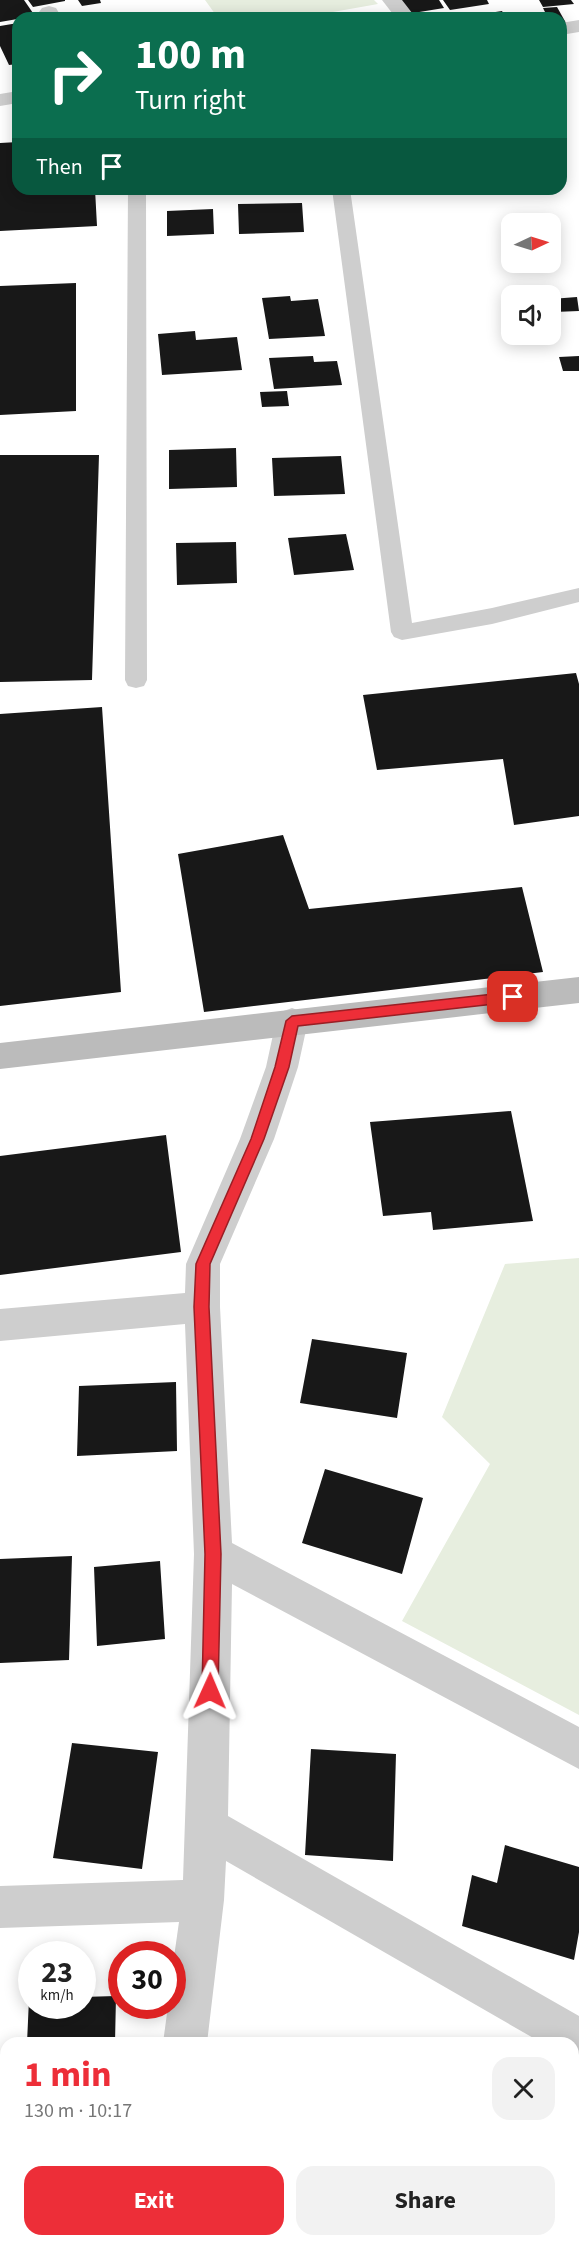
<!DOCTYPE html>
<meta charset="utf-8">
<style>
:root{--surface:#fff;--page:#f2f2f2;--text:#222;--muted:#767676;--accent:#ed2e38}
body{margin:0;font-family:"Source Sans 3",sans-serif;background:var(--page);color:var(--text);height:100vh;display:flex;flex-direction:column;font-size:22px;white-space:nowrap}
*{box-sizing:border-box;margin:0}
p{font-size:20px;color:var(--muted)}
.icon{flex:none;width:33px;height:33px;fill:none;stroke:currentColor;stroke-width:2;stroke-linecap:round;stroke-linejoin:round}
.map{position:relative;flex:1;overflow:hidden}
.details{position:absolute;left:0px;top:2037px;width:579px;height:210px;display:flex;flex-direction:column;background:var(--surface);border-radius:18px 18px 0 0;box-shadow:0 3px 15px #0003}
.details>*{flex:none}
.top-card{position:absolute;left:12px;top:12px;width:555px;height:183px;border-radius:18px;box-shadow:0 3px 15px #0003;background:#0b6e4f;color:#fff;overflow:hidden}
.needle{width:39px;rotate:86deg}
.controls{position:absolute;left:501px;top:213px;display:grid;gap:12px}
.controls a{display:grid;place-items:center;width:60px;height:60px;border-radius:12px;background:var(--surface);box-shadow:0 3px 15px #0003;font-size:30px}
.speed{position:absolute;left:18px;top:1941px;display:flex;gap:12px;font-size:30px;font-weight:700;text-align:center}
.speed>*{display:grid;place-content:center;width:78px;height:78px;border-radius:50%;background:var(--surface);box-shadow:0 3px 15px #0003;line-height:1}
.speed small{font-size:15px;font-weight:400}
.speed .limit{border:9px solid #d22;background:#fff;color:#111}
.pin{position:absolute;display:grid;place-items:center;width:51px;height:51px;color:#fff;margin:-26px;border-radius:12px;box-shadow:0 3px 9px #0006}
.me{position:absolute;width:66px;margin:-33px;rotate:1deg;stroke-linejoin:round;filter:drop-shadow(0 0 4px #0008)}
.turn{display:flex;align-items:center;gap:21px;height:126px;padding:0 24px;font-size:27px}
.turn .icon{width:78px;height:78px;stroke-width:2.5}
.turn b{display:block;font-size:42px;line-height:51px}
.then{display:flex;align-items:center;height:57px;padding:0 24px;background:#0003;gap:12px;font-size:22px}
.round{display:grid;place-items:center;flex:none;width:63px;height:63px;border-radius:18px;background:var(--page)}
.summary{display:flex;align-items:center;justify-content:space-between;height:102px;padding:0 24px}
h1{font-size:36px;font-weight:700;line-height:45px;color:var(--accent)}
.cta{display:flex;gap:12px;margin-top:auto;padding:12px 24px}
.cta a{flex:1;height:69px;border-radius:18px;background:var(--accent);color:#fff;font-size:24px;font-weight:700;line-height:69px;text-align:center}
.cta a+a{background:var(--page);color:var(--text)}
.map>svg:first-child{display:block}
.green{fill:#e7eedf}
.building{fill:#181818}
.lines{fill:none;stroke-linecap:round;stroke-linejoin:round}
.lane{fill:#cecece;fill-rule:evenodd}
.street{fill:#cecece;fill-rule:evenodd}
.secondary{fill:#bbb;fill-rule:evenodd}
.route{fill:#ed2e38;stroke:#9a1e24;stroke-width:1.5}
</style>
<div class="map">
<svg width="579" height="2247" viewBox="0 0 579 2247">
<rect width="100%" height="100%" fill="#fff"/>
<path class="green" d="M 205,0 L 374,0 L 378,4 L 299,18 L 218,18 Z
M 579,1258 L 579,1715 L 402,1621 L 490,1464 L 442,1417 L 505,1264 Z"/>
<path class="building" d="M 0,0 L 24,0 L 35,16 L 0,22 Z
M 28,0 L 65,0 L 65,1 L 33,7 Z
M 78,0 L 100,0 L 101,3 L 82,6 Z
M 398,0 L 439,0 L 444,8 L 407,14 Z
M 443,0 L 487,0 L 489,4 L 450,10 Z
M 539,0 L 571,0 L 574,4 L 543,7 Z
M 557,7 L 566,23 L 561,23 L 561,18 L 548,18 L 543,8 Z
M 502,11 L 506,18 L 493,18 L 489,13 Z
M 18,23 L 18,64 L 9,65 L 0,46 L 0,26 Z
M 18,142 L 18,189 L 95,189 L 97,226 L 0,231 L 0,143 Z
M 302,203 L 304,232 L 239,234 L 238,204 Z
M 213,209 L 214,234 L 167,236 L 167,211 Z
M 76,283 L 76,411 L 0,415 L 0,286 Z
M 290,296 L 291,301 L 318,299 L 325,336 L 269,339 L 262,298 Z
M 577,297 L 579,311 L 554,312 L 551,299 Z
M 195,331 L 196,340 L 237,337 L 242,370 L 162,375 L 158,334 Z
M 313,356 L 314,362 L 337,361 L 342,385 L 274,389 L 269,358 Z
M 579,356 L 579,371 L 563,371 L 559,357 Z
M 287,391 L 289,406 L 262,407 L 260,392 Z
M 236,448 L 237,487 L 169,489 L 169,450 Z
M 0,455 L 99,455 L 92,680 L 0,682 Z
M 341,456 L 345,494 L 274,496 L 272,458 Z
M 346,534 L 354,570 L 294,575 L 288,538 Z
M 236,542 L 237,583 L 177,585 L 176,543 Z
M 576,673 L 579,684 L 579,816 L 514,825 L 503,759 L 377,770 L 363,695 Z
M 102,707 L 121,992 L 0,1006 L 0,714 Z
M 283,835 L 309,909 L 522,887 L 543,972 L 204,1012 L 178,854 Z
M 511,1111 L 533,1221 L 433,1230 L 431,1212 L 383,1216 L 370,1122 Z
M 166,1135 L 181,1252 L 0,1275 L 0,1156 Z
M 312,1339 L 407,1353 L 397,1418 L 300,1403 Z
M 176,1382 L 177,1451 L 77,1456 L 79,1386 Z
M 325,1469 L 423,1498 L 402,1574 L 302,1543 Z
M 72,1556 L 69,1660 L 0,1663 L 0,1559 Z
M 160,1561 L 165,1639 L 97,1646 L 94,1567 Z
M 72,1743 L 158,1752 L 142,1869 L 53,1858 Z
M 311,1749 L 396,1754 L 393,1861 L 305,1855 Z
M 505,1845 L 579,1867 L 579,1932 L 574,1960 L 462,1926 L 472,1875 L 497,1883 Z
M 116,1996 L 115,2043 L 27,2043 L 29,1999 L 32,1999 L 32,2006 L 82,2006 L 82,1997 Z
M 14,2241 L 133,2241 L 133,2247 L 14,2247 Z"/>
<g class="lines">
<path class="lane" d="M 128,189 L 146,189 L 147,680 L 144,686 L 136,688 L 128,686 L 125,680 Z
M 332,189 L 350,189 L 412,623 L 492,608 L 579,588 L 579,602 L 492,624 L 402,640 L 394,637 L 391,632 Z"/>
<path class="street" d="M 382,0 L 402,0 L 416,18 L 396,18 Z
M 49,6 L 56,8 L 62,18 L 42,18 L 39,12 L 42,8 Z
M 579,20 L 579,32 L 561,35 L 561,23 Z
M 18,91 L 18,103 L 0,106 L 0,94 Z
M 292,1008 L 303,1012 L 308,1021 L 298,1067 L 274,1139 L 220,1264 L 220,1307 L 232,1543 L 579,1727 L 579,1769 L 232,1584 L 228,1816 L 579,2016 L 579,2062 L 573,2060 L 573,2043 L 542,2043 L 226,1861 L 224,1900 L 207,2043 L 163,2043 L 168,2006 L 172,2006 L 172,1971 L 179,1922 L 0,1928 L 0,1886 L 183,1880 L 194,1554 L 185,1324 L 0,1341 L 0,1309 L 185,1293 L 186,1264 L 240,1139 L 266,1067 L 276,1021 L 281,1012 Z
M 6,2159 L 6,2205 L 0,2206 L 0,2160 Z
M 141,2241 L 187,2241 L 187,2247 L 141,2247 Z"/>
<path class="secondary" d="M 579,977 L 579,1003 L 0,1069 L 0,1043 Z"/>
</g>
<path class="route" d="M 513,992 L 519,997 L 513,1002 L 298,1026 L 289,1067 L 264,1139 L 210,1264 L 209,1307 L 221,1554 L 218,1691 L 216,1697 L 210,1699 L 204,1697 L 202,1691 L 205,1554 L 194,1307 L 196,1264 L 251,1139 L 275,1067 L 286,1021 L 292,1016 Z"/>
</svg>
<div class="controls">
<a><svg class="needle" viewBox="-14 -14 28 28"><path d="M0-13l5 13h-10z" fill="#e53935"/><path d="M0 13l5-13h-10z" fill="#767676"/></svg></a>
<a><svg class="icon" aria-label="sound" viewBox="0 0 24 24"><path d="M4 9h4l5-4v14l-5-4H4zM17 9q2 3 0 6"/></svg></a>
</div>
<div class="speed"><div>23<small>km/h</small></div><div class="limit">30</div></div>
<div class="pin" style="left:513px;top:997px;background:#d93025"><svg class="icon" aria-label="arrive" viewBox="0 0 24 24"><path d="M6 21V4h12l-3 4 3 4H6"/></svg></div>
<svg class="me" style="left:210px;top:1691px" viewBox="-20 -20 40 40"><path d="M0-17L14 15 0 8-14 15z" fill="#ed2e38" stroke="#fff" stroke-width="4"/></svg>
<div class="top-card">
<div class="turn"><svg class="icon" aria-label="right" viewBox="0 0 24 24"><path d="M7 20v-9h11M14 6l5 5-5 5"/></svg><div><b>100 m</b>Turn right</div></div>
<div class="then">Then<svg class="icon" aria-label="arrive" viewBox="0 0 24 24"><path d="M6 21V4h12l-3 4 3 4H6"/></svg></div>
</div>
<section class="details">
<div class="summary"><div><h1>1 min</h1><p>130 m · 10:17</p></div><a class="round"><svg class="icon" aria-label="close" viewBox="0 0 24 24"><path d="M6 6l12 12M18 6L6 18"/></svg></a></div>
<div class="cta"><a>Exit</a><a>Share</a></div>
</section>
</div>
